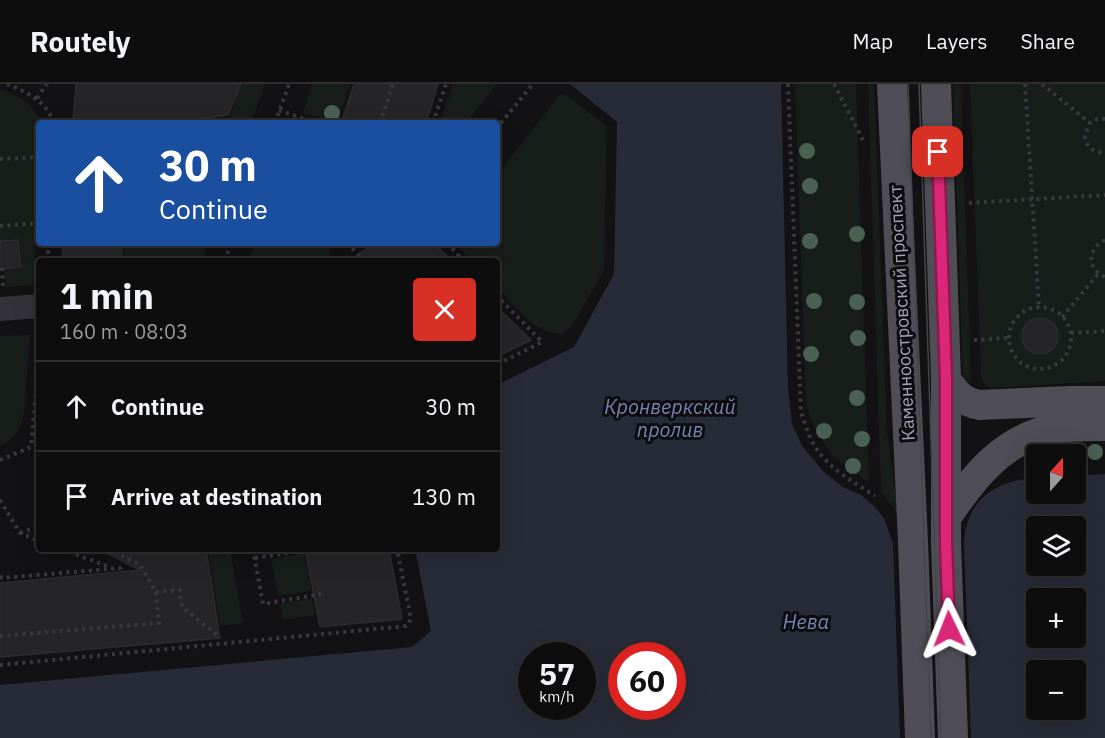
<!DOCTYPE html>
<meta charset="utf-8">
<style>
:root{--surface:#0e0d0e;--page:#1c1b1c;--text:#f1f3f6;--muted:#9b9c9e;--line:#2e2d2e}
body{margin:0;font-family:"IBM Plex Sans",sans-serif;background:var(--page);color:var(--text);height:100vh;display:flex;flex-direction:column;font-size:22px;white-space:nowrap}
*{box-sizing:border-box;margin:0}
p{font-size:20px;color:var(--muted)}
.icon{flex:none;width:33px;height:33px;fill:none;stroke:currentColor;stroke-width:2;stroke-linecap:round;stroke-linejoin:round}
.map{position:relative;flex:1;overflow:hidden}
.panel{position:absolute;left:36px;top:174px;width:464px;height:294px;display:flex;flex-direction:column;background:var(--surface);border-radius:6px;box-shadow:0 6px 24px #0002,0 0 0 2px var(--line)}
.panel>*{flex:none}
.hud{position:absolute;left:36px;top:36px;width:464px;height:126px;border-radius:6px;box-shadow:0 6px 24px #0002,0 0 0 2px var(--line);background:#1a4fa0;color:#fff;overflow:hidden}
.needle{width:39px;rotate:21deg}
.fabs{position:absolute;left:1026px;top:360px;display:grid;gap:12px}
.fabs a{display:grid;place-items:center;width:60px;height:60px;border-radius:6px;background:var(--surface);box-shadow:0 6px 24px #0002,0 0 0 2px var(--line);font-size:30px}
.speed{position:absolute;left:518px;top:558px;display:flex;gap:12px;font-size:30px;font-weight:700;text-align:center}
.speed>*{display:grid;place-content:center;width:78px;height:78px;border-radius:50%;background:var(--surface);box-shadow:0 6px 24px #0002,0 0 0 2px var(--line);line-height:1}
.speed small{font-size:15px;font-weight:400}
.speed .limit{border:9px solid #d22;background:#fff;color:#111}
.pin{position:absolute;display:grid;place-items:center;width:51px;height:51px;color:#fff;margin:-26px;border-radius:12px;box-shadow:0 3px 9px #0006}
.me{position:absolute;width:66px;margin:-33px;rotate:358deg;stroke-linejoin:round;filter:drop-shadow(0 0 4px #0008)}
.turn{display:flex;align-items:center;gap:21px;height:126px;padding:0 24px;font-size:27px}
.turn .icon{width:78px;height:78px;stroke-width:2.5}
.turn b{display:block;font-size:42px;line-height:51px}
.round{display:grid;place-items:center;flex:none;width:63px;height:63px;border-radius:6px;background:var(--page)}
.overview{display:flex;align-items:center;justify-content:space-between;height:102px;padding:0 24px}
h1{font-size:36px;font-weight:700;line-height:45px}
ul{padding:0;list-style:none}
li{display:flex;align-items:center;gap:18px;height:90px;padding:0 24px;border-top:2px solid var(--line)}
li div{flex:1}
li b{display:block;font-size:22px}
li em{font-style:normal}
header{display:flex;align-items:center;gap:36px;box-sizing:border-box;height:84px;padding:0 30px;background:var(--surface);border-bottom:2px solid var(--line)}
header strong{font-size:28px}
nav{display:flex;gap:33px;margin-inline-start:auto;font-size:21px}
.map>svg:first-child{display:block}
.green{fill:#171e1a}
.water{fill:#272b37;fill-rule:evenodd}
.pier{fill:#121113}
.building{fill:#252427;stroke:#2c2b2f;stroke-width:1.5}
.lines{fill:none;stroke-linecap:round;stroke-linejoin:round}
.path{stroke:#38383f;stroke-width:4;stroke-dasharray:3 4.5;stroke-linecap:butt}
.minor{stroke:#333238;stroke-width:24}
.major{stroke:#4f4e57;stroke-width:30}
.tram{stroke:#45454d;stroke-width:1.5}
.tree{fill:#4a6052}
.route-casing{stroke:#8e194d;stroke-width:15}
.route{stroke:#db2777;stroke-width:10}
.labels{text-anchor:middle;stroke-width:6;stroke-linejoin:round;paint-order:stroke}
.street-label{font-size:18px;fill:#a2a2b5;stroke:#0d0c0e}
.water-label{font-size:20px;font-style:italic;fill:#7584b3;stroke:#0d0c0e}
</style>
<header>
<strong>Routely</strong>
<nav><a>Map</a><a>Layers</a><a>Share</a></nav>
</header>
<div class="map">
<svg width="1105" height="654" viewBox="0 0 1105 654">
<rect width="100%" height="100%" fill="#121113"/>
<path class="green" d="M 242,0 L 265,0 L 251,39 L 181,39 L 229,33 Z
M 312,0 L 350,0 L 337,39 L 303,29 Z
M 453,0 L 497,0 L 466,39 L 440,39 Z
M 795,0 L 856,0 L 869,399 L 834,373 L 817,349 L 806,322 Z
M 868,0 L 874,0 L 887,346 L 899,436 L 894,424 L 881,408 Z
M 953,0 L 961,0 L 971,298 L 963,298 Z
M 970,0 L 1105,0 L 1105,297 L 991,304 L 984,300 L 981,292 Z
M 0,5 C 19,12 34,19 41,39 L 39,39 L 39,116 L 33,201 L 6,203 L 4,186 L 22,184 L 19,155 L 0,156 Z
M 560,10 L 566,11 L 607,42 L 604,187 L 571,243 L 563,250 C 534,250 515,222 497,203 L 496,177 L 472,177 L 454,159 L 496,159 L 497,91 Z
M 125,159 L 208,159 L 202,177 L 123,177 Z
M 255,159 L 329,159 L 330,177 L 248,177 Z
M 30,251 L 24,329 C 21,344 15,355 0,362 L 0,252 Z
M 208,465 L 230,465 L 243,539 L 220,542 Z
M 304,469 L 311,507 L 278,512 L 271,475 Z
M 312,514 L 315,531 L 283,536 L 280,520 Z"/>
<path class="water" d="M 570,0 L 781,0 L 788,305 L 792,340 L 802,362 L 824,388 L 843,403 L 861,411 L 873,421 L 884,434 L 893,460 L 964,458 C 967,415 996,396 1036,394 L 1036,410 L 1076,410 L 1076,392 L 1105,390 L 1105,654 L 0,654 L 0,601 L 412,563 L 431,547 L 415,465 L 496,465 L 497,301 L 574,263 L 614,190 L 617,38 ZM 1036,442 L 1076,442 L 1076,482 L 1036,482 ZM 1036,514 L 1076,514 L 1076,554 L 1036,554 ZM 531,572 L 582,572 L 582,622 L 531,622 ZM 621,572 L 672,572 L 672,622 L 621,622 ZM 1036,586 L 1076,586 L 1076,626 L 1036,626 Z"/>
<path class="pier" d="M 964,458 L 971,654 L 900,654 L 893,460 Z"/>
<path class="building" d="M 76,0 L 241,0 L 228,31 L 164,39 L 73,39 Z
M 354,0 L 438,0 L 426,39 L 341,39 Z
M 18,156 L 21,183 L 0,185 L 0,157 Z
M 63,159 L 123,159 L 121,177 L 62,177 Z
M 375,159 L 434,159 L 452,177 L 349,177 Z
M 496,222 L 531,256 L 496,273 Z
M1022 252a18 18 0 1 1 36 0a18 18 0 1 1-36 0Z
M 99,465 L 206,465 L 220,554 L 0,573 L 0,499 L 140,486 Z
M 305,465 L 389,465 L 402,535 L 320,543 Z"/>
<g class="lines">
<path class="path" d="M 7,0 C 27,8 47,18 54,39
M 788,0 L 801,328 C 804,337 807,347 811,355 C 824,383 851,396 875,412
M 834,0 L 865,60
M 1025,0 L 1039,223
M 1042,0 L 1090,39
M 37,14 L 47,0
M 279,26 L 315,39
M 1105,35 L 1099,34 L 1090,39 L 1085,52 C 1086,63 1094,69 1105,68
M 275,39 L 289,0
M 380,39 L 393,0
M 433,39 L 446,0
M 496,45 L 533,0
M 0,75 L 39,73
M 969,119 L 1105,111
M 0,142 L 39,139
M 1105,156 C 1087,165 1087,185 1105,193
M 347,159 L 365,177
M 447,159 L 464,177
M 47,177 L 49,159
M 225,177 L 231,159
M 385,177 L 386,176
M 2,184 L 3,205
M 496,211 L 542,258 L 496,281
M1009 254a31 31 0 1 1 62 0a31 31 0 1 1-62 0Z
M 1062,233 L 1098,190
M 1071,249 L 1105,247
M 974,256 L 1009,254
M 0,376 L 31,363 L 39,274
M 0,416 L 20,449 L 39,457
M 20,449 L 39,442
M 62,465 L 112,484
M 253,465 L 263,520 L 321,510
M 255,474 L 305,466
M 0,492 L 2,494 L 120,484 L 121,487
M 156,508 L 180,506 L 182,523 L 217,551
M 0,552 L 159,539 L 156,508 L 140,481 L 109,465
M 0,581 L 406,542 L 411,535 L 397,465"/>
<path class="minor" d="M 0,225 L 39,222"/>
<path class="major" d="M 892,0 L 913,458 L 920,654
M 936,0 L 946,295 L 946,458 L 953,654
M 946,295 C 955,309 962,318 980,321 L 1069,317 L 1105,317
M 946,434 C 973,393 1005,352 1058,344 C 1074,342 1090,342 1105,342"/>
<path class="tram" d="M 908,0 L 931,654
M 919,0 L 941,654"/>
</g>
<g class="tree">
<circle cx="332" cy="29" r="8"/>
<circle cx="807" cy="67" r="8"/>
<circle cx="810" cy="102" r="8"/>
<circle cx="857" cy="150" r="8"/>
<circle cx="810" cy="157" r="8"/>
<circle cx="814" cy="217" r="8"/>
<circle cx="857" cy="218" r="8"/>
<circle cx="858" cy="254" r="8"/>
<circle cx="811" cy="270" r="8"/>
<circle cx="857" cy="314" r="8"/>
<circle cx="824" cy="347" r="8"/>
<circle cx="862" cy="355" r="8"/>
<circle cx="1095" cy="368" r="8"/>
<circle cx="853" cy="382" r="8"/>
</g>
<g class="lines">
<defs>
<path id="route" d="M 938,68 L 946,295 L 946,458 L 949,545"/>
</defs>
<use href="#route" class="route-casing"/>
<use href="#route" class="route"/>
</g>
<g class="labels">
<g class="street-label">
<text transform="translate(902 229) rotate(-93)" y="6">Каменноостровский проспект</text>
</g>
<g class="water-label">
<text x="670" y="330">Кронверкский<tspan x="670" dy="23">пролив</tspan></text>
<text x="806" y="545">Нева</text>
</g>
</g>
</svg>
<div class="fabs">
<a><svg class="needle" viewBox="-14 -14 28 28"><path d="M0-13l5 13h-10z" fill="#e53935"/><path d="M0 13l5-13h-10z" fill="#9b9c9e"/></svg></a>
<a><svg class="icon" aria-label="layers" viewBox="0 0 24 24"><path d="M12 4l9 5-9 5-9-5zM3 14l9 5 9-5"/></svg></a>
<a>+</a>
<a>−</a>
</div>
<div class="speed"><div>57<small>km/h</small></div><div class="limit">60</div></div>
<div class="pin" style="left:938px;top:68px;background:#d93025"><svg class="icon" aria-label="arrive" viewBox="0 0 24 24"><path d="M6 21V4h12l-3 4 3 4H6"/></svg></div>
<svg class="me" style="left:949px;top:545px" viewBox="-20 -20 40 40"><path d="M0-17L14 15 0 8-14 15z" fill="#db2777" stroke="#fff" stroke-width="4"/></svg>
<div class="hud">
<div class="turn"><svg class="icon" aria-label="ahead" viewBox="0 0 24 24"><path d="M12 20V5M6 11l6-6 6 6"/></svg><div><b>30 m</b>Continue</div></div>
</div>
<section class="panel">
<div class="overview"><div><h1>1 min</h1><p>160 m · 08:03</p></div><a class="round" style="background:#d93025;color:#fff"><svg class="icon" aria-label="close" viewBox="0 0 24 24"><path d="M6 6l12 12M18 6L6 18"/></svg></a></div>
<ul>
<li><svg class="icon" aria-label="ahead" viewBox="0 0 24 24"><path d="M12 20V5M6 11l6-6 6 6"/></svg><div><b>Continue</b></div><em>30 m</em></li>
<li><svg class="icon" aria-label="arrive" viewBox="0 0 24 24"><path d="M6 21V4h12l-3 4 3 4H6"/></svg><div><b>Arrive at destination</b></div><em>130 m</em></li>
</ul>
</section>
</div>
